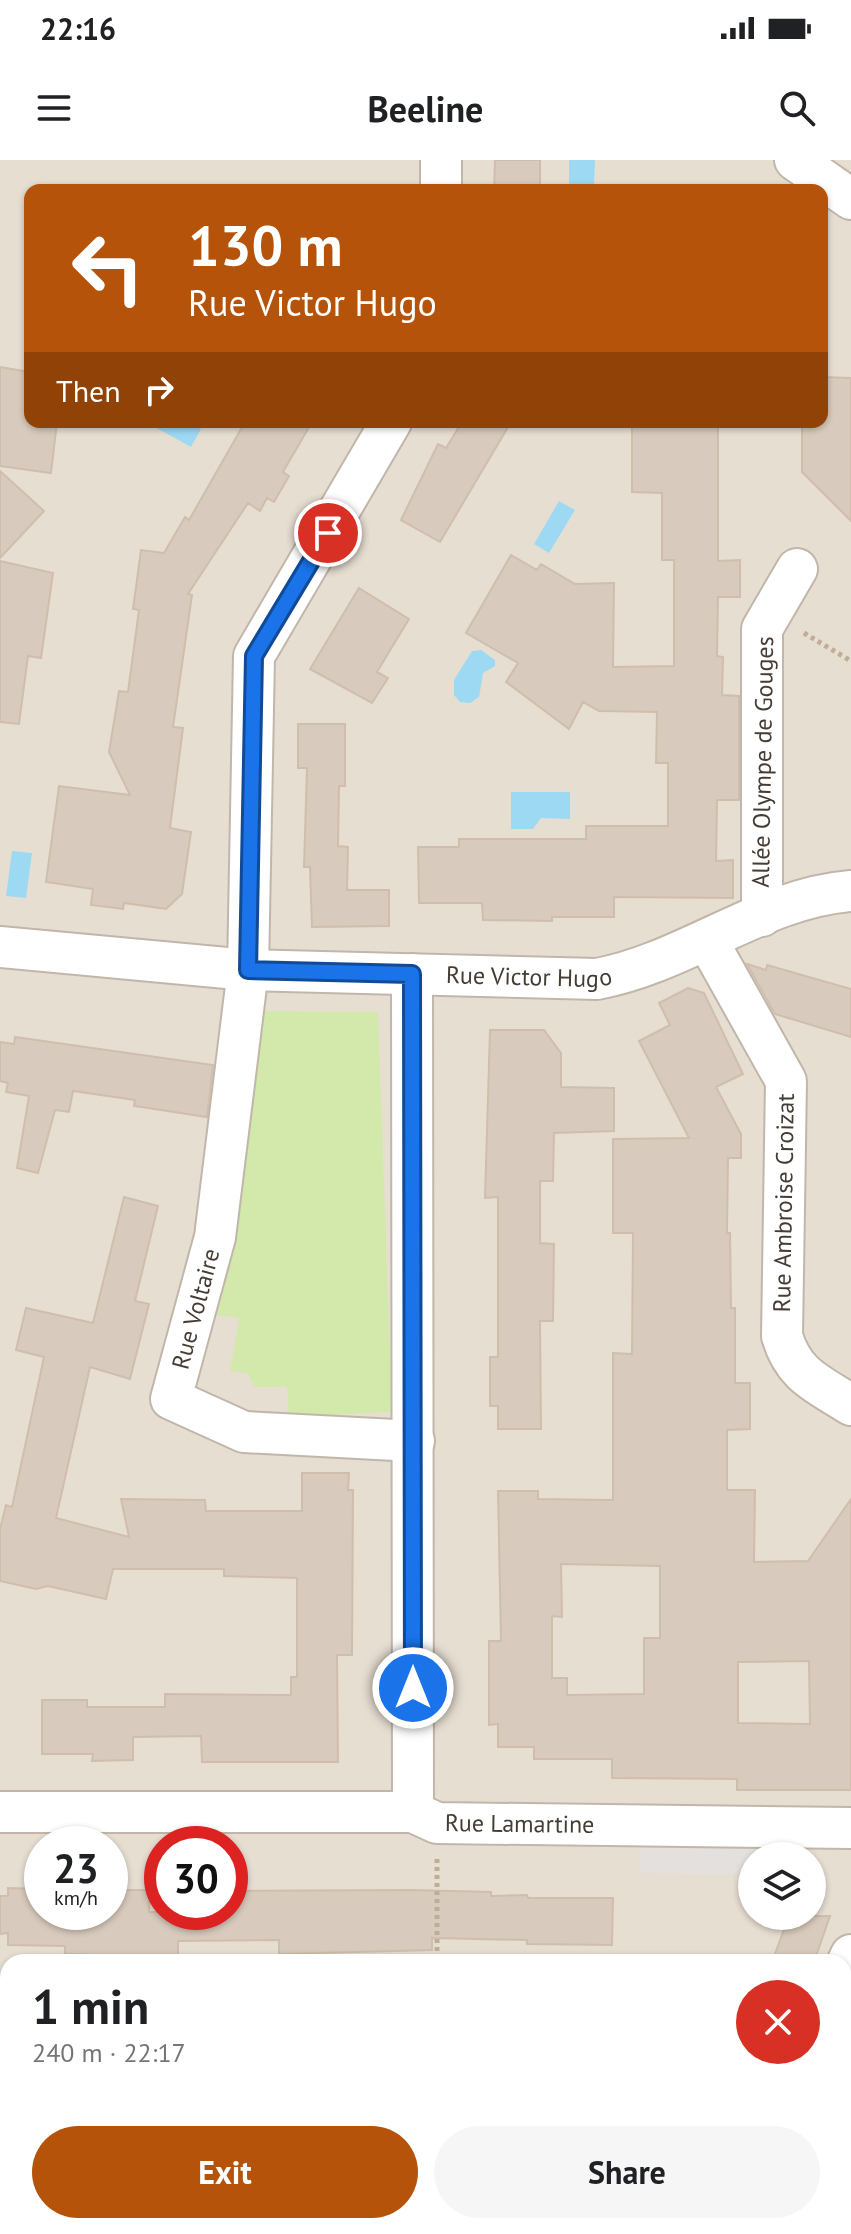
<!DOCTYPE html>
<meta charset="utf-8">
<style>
:root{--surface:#fff;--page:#f6f6f6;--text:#202124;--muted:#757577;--accent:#b45309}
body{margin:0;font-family:"PT Sans",sans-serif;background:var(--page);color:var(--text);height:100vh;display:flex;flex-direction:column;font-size:30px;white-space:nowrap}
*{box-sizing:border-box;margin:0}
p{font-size:26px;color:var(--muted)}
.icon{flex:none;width:44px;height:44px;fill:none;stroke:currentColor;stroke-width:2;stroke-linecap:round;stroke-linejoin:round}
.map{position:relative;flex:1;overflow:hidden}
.sheet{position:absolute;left:0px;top:1794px;width:852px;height:280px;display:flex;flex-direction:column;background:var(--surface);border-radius:24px 24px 0 0;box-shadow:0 2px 6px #0004}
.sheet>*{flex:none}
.top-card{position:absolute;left:24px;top:24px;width:804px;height:244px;border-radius:16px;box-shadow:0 2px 6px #0004;background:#b45309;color:#fff;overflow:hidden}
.buttons{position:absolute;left:738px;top:1682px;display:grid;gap:16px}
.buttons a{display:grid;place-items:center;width:88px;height:88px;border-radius:50%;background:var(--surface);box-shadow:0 2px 6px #0004;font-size:40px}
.speed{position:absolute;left:24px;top:1666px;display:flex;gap:16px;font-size:40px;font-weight:700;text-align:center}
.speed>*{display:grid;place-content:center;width:104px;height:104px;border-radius:50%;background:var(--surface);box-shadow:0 2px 6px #0004;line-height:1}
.speed small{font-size:20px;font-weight:400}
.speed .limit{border:12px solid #d22;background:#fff;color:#111}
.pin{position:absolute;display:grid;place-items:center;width:68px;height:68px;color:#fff;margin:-34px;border:4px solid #fff;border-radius:50%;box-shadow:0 2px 8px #0007}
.me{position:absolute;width:88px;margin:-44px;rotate:0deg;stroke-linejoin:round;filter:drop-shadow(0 0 6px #0008)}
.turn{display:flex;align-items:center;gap:28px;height:168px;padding:0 32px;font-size:36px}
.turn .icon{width:104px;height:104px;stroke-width:2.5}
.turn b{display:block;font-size:56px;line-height:68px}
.then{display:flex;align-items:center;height:76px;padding:0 32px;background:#0003;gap:16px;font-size:30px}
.round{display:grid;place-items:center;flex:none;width:84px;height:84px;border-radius:42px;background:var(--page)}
.summary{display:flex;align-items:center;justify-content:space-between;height:136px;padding:0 32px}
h1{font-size:48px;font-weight:700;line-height:60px}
.button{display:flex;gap:16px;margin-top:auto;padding:16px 32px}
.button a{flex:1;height:92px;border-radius:48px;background:var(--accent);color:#fff;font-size:32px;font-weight:700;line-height:92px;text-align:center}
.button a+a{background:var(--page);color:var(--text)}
.status{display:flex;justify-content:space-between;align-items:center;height:56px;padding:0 40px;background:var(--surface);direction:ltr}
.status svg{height:22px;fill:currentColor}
header{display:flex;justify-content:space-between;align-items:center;height:104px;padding:0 32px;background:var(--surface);font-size:36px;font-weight:700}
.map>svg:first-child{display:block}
.residential{fill:#e7ded2;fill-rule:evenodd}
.green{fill:#d3e9ab}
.parking{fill:#e3e0dd}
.water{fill:#9dd9f3}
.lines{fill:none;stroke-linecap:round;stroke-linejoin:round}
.stream{stroke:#9dd9f3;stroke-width:11}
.building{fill:#d8cabc;stroke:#d0beac;stroke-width:2;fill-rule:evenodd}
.street-casing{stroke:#c1b6a9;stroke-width:44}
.secondary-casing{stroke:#d5bc92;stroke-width:48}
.path{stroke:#c1ad97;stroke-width:5;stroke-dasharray:4 4;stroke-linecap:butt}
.street{stroke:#fff;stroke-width:40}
.secondary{stroke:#ffeac2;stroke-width:44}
.route-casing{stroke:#114b97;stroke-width:20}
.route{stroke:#1a73e8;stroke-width:14}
.labels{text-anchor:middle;stroke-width:6;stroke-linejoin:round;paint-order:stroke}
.street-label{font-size:24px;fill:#453c34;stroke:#fff}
</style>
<div class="status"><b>22:16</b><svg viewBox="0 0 49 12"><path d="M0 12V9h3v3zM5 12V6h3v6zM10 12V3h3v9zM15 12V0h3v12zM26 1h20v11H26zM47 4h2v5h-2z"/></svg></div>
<header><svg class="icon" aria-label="menu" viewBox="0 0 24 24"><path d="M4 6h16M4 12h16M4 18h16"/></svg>Beeline<svg class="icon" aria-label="search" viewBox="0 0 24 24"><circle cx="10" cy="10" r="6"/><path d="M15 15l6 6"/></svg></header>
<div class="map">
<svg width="851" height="2074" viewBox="0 0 851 2074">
<rect width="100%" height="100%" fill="#f3ede4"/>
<path class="residential" d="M 0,0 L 851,0 L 851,1932 L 844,1942 L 844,1802 L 8,1802 L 8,2066 L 760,2066 L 754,2074 L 0,2074 ZM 30,30 L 822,30 L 822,262 L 30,262 ZM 42,1684 L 110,1684 L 110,1752 L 42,1752 ZM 162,1684 L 230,1684 L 230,1752 L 162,1752 ZM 752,1696 L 812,1696 L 812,1756 L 752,1756 Z"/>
<path class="green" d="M 258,851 L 378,852 L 392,1252 L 289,1257 L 287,1227 L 255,1227 L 247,1213 L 230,1211 L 239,1158 L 214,1155 Z"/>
<path class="parking" d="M 639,1666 L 764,1667 L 765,1696 L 752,1696 L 752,1714 L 640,1713 Z"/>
<path class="water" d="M 569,0 L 595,0 L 594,26 L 569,26 Z
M 155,262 L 188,262 L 201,269 L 191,287 L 153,266 Z
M 559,341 L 575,350 L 549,393 L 534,384 Z
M 481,490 L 495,500 L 495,506 L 483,513 L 479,537 L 470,543 L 460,542 L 454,535 L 454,520 L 472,491 Z
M 511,632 L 570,632 L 570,659 L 541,658 L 533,669 L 511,669 Z
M 12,691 L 32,693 L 26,738 L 6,736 Z"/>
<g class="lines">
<path class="stream" d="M 0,1993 L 8,1993
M 776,2074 L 782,2066"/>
</g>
<path class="building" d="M 495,0 L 540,0 L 540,30 L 494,30 Z
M 0,207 L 30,212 L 30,262 L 57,262 L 51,313 L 0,306 Z
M 822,217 L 851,218 L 851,361 L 802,312 L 802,262 L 822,262 Z
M 245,262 L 312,262 L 283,312 L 289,316 L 274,342 L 267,338 L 260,351 L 248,343 L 188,434 L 192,435 L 173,567 L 183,568 L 170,668 L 191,672 L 182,734 L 166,749 L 124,743 L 123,749 L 91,745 L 93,729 L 46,722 L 59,626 L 130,635 L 109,592 L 119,531 L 128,532 L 139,450 L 133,449 L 141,390 L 164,393 L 185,357 L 189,360 Z
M 462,262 L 511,262 L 440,382 L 401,360 L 438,284 L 446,288 Z
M 632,262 L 718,262 L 718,401 L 740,400 L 740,437 L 718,437 L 717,496 L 723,497 L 722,535 L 739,536 L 739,640 L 717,640 L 716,701 L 733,700 L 733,738 L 614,737 L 614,757 L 552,757 L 552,761 L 483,760 L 482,743 L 419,743 L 418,687 L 459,687 L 459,679 L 586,679 L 586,666 L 668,666 L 668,603 L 656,603 L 657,552 L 599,551 L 583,542 L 569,569 L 506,522 L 518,503 L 466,473 L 511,395 L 537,410 L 541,404 L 575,424 L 614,423 L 613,507 L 674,506 L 674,400 L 662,400 L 662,333 L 632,332 Z
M 0,311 L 44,351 L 0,398 Z
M 0,401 L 53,413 L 41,498 L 28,496 L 19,564 L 0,562 Z
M 359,428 L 409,459 L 377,512 L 388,518 L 372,543 L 310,509 Z
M 298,564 L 345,564 L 345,626 L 339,626 L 338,686 L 348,687 L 347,730 L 389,730 L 389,766 L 312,767 L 310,707 L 304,707 L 307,608 L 298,608 Z
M 747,804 L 766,810 L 767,805 L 851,829 L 851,877 L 775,854 Z
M 688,828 L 704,833 L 743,914 L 716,927 L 741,974 L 741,998 L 728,998 L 727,1073 L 730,1073 L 731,1148 L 735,1148 L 735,1223 L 750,1223 L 750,1269 L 727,1270 L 727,1330 L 755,1330 L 754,1402 L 808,1401 L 851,1339 L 851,1630 L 737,1630 L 737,1619 L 612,1618 L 612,1599 L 534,1599 L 534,1587 L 498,1587 L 498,1564 L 489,1565 L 489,1481 L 501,1481 L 498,1331 L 538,1331 L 538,1339 L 613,1340 L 613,1193 L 632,1194 L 633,1073 L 613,1073 L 613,979 L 689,978 L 639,881 L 670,865 L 659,843 ZM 561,1404 L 660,1406 L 660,1478 L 644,1478 L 644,1534 L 567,1535 L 567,1518 L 552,1518 L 552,1456 L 562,1457 ZM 809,1501 L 810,1564 L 738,1563 L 738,1502 Z
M 490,870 L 544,870 L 561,893 L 561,927 L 614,928 L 614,971 L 554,973 L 553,1021 L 540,1021 L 540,1083 L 554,1084 L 553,1161 L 540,1161 L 541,1269 L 498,1269 L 498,1246 L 490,1246 L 490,1197 L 498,1197 L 498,1037 L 485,1038 Z
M 15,877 L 213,905 L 207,957 L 134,946 L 135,940 L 73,931 L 69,952 L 55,950 L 38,1013 L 17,1008 L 29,936 L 6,932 L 8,923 L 0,921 L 0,882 L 14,884 Z
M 124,1037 L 158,1046 L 135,1141 L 149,1144 L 130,1219 L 90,1207 L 56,1358 L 129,1377 L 121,1339 L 205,1340 L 206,1351 L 302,1351 L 302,1313 L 349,1313 L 348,1330 L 353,1330 L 352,1495 L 337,1495 L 338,1602 L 202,1602 L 201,1576 L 133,1577 L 133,1600 L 92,1601 L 93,1594 L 42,1594 L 42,1540 L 87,1540 L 87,1547 L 165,1547 L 165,1534 L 291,1535 L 291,1517 L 297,1517 L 297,1418 L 224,1416 L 224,1409 L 113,1409 L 106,1439 L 48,1426 L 36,1429 L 0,1421 L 0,1369 L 6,1345 L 12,1347 L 44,1197 L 16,1190 L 26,1148 L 93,1163 Z
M 8,1728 L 42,1729 L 42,1752 L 110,1752 L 110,1730 L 150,1730 L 149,1752 L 230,1752 L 230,1731 L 412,1730 L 491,1732 L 491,1736 L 527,1735 L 528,1738 L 613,1738 L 612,1785 L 527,1784 L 527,1780 L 432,1778 L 432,1790 L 279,1794 L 279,1780 L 178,1781 L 178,1802 L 135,1802 L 135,1796 L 65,1794 L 65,1786 L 8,1785 L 8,1773 L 0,1774 L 0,1736 L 8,1736 Z
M 789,1756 L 830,1756 L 814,1802 L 772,1802 Z"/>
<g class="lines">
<defs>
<g id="street">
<path d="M 441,0 L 441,30"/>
<path d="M 795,0 L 851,39"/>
<path d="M 391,262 L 254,496 L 248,810 L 215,1077 L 171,1239 L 244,1272 L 414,1281"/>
<path d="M 762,756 L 762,469 L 797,409"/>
<path d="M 707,780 L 786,921 L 782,1176 C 794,1216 817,1223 851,1245"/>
<path id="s1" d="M 0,787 L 248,810 L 597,819 C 687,802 761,738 851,731"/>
<path d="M 412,814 L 413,1652"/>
<path id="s2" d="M 0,1652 L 413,1652 L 437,1663 L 851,1668"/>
<path d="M 844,1810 L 851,1795"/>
<path d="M 668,2074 L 675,2066"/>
</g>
<path id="secondary" d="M 844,1952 L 851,1952
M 0,1954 L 8,1954"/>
</defs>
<use href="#street" class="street-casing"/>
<use href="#secondary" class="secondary-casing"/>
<path class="path" d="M 804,473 L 851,501
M 437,1699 L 437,1802
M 0,2010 L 8,2010
M 446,2074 L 446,2066
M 736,2074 L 742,2066"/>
<use href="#street" class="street"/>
<use href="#secondary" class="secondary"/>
</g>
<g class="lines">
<defs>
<path id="route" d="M 328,373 L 254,496 L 248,810 L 412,814 L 413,1528"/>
</defs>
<use href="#route" class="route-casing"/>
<use href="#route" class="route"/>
</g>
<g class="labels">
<g class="street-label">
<text transform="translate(763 602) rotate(-89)" y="8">Allée Olympe de Gouges</text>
<text dy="8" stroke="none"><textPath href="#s1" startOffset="530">Rue Victor Hugo</textPath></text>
<text transform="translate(784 1043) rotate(-89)" y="8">Rue Ambroise Croizat</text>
<text transform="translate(196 1149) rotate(-75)" y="8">Rue Voltaire</text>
<text dy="8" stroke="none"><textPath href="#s2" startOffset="522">Rue Lamartine</textPath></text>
</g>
</g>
</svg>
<div class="buttons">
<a><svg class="icon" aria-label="layers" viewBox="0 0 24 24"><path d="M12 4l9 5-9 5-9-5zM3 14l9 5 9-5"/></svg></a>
</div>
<div class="speed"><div>23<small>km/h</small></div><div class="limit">30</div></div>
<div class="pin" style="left:328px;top:373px;background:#d93025"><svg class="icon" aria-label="arrive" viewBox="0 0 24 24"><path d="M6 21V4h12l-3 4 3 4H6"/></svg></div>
<svg class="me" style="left:413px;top:1528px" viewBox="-20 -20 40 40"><circle r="17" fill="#1a73e8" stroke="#fff" stroke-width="3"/><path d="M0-11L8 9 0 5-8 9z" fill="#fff"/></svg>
<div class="top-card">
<div class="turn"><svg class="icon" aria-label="left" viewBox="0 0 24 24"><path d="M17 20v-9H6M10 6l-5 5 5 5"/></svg><div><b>130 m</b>Rue Victor Hugo</div></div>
<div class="then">Then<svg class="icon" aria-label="right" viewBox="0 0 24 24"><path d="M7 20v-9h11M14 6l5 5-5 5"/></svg></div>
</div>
<section class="sheet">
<div class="summary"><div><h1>1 min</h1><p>240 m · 22:17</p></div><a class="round" style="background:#d93025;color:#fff"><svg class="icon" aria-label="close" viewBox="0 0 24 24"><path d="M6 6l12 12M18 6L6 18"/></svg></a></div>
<div class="button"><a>Exit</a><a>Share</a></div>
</section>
</div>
